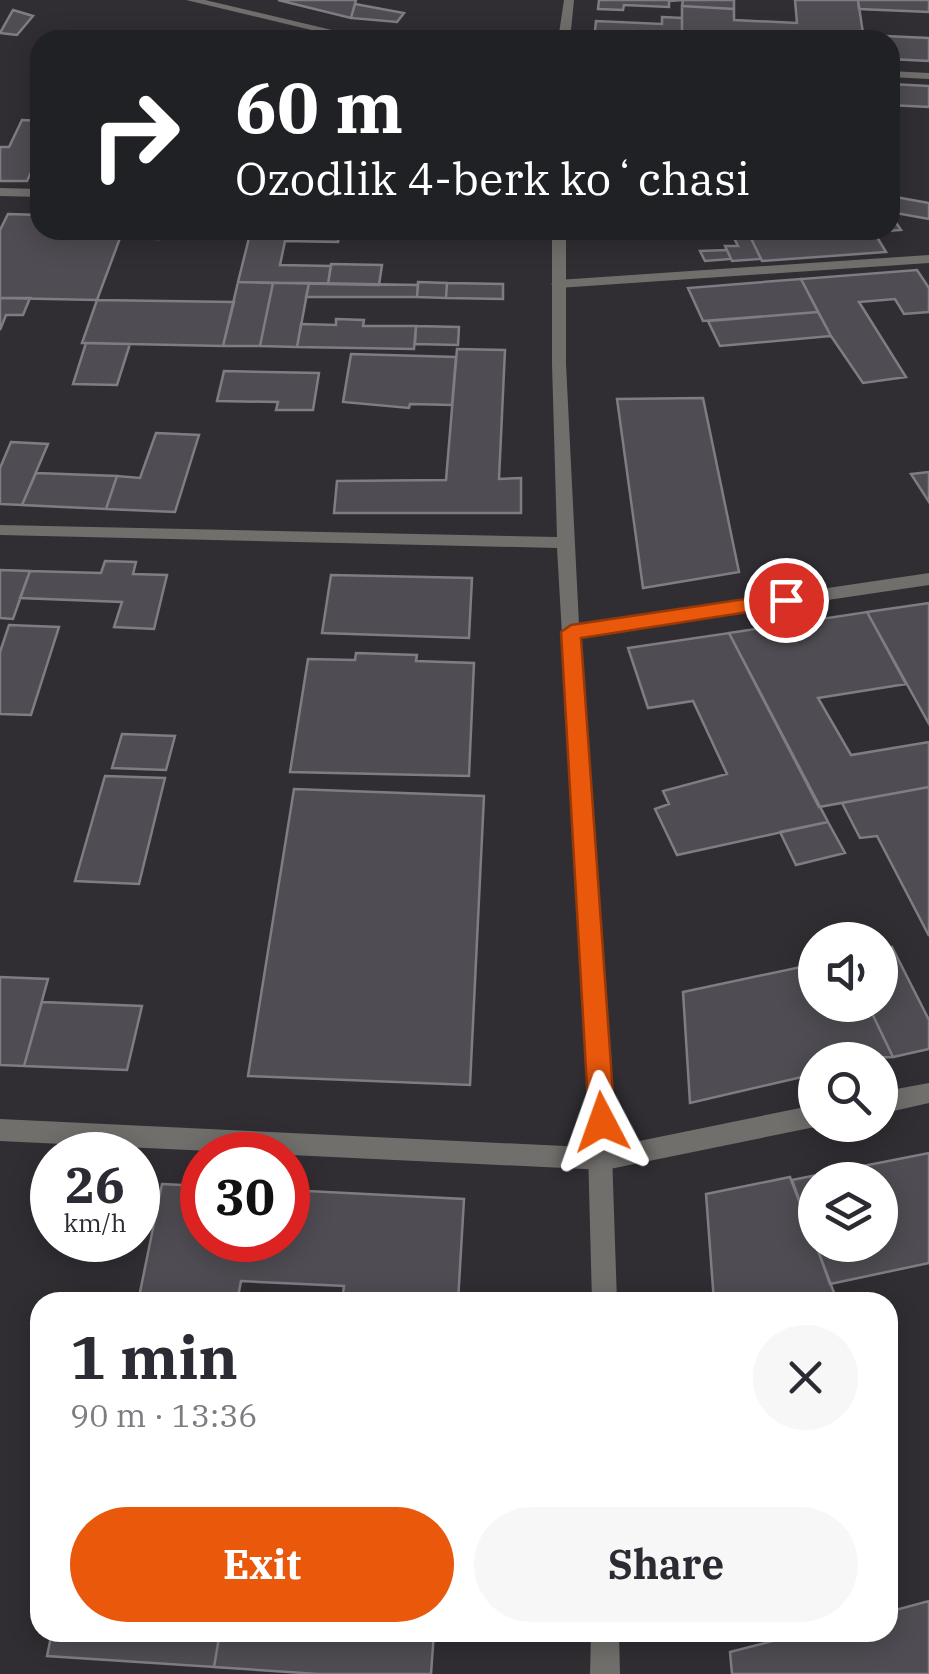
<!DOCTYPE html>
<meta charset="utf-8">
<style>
:root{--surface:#fff;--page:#f7f7f7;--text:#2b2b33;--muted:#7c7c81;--accent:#ea580c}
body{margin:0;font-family:"IBM Plex Serif",serif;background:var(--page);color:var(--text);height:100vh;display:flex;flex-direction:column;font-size:38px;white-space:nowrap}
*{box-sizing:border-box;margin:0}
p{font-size:32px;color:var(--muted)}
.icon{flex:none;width:55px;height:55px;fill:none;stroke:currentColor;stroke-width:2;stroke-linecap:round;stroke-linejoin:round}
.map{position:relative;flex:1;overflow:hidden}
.panel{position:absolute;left:30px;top:1292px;width:868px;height:350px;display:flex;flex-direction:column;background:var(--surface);border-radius:30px;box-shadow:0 5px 25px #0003}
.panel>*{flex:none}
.hud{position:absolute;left:30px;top:30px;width:870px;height:210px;border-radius:30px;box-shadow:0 5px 25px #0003;background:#202124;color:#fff;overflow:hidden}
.buttons{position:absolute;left:798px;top:922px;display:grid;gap:20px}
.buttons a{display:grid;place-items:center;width:100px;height:100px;border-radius:50%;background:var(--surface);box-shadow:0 5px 25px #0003;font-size:50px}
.speed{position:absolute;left:30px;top:1132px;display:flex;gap:20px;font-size:50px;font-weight:700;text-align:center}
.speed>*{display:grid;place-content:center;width:130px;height:130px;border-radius:50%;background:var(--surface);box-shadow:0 5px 25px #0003;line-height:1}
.speed small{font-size:25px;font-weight:400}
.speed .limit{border:15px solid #d22;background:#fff;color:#111}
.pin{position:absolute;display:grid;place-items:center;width:85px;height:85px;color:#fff;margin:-42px;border:5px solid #fff;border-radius:50%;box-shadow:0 2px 10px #0007}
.me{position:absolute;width:110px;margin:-55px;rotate:356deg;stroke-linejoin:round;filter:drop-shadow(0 0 8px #0008)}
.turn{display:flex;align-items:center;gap:35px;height:210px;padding:0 40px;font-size:45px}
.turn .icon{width:130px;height:130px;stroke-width:2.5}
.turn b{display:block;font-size:70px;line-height:85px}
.round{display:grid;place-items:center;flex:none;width:105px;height:105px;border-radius:52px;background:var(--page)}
.overview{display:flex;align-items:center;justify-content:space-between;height:170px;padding:0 40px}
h1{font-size:60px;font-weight:700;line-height:75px}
.cta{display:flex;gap:20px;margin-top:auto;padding:20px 40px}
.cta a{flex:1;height:115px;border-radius:60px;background:var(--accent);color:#fff;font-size:40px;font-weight:700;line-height:115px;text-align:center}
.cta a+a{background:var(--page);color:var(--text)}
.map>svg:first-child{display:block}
.building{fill:#4f4d53;stroke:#7f7d83;stroke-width:2.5}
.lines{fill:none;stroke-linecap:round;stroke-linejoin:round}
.service{fill:#716f6c;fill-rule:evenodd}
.minor{fill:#716f6c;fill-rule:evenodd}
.route{fill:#ea580c;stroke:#983908;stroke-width:2.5}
</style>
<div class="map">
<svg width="929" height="1674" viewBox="0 0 929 1674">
<rect width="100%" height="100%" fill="#302e33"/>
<path class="building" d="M 278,0 L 356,0 L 351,18 Z
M 599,0 L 683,0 L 669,1 L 669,7 L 624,5 L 623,10 L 598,9 Z
M 734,0 L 734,9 L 682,6 L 683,0 Z
M 795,0 L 858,0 L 864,40 L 682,40 L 682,6 L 734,9 L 734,20 L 797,23 Z
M 858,0 L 929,0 L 929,12 L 859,9 Z
M 355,4 L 404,13 L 397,22 L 351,18 Z
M 13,10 L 33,16 L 17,35 L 0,33 Z
M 662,17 L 682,18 L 682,40 L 594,40 L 596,21 L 662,24 Z
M 864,35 L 929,38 L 929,61 L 890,59 L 890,40 L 864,40 Z
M 890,84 L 929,86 L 929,107 L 890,105 Z
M 22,120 L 40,121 L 40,153 L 27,181 L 0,181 L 0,147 L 9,147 Z
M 890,196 L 929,203 L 929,219 L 890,212 Z
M 8,214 L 40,215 L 40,230 L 123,230 L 97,300 L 0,298 L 0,230 Z
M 890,214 L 901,230 L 793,238 L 789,230 L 890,230 Z
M 131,230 L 162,230 L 159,239 L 128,238 Z
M 162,230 L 208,230 L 206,237 L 160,236 Z
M 251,230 L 340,230 L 338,242 L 285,241 L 280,265 L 331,266 L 328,284 L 238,282 Z
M 730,230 L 747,230 L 761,259 L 732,261 L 725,246 L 738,246 Z
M 747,230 L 789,230 L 793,238 L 874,232 L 886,252 L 762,261 Z
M 727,250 L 731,259 L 705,261 L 700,251 Z
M 331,264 L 382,265 L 379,285 L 328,284 Z
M 917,270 L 929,288 L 929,312 L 904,314 L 895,299 L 859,302 L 906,377 L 863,383 L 831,336 L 801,279 Z
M 801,279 L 818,312 L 703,321 L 688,288 Z
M 238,282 L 273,283 L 260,346 L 223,346 Z
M 418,282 L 447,283 L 446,298 L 417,297 Z
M 273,283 L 309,283 L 297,347 L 260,346 Z
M 309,283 L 418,285 L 417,297 L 306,297 Z
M 447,283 L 503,284 L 503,299 L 446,298 Z
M 0,298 L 30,298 L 23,315 L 6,315 L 0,330 Z
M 97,300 L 234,302 L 223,346 L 82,343 Z
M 818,312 L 831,336 L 720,346 L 708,321 Z
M 336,319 L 364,320 L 363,326 L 416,326 L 414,349 L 297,347 L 301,324 L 336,325 Z
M 416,326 L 459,327 L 458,345 L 415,344 Z
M 86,343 L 130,344 L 117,385 L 73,384 Z
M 457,349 L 505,350 L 499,479 L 521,478 L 521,513 L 334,513 L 337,481 L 446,480 Z
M 351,354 L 456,357 L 452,405 L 410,404 L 409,408 L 343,402 Z
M 224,371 L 319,373 L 313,410 L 276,410 L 278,402 L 217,401 Z
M 703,398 L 739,572 L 643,588 L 617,399 Z
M 156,433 L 199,435 L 175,512 L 106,509 L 117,476 L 140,478 Z
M 11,442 L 48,444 L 22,505 L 0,504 L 0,468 Z
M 929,472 L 929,502 L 911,474 Z
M 36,473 L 117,476 L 106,509 L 22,505 Z
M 105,561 L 136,562 L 133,574 L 167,575 L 154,629 L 114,627 L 122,602 L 20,598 L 30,571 L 101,573 Z
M 0,570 L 30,571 L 13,619 L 0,618 Z
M 331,575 L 472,578 L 469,638 L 322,633 Z
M 929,603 L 929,724 L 867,612 Z
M 867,612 L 906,684 L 818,698 L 851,755 L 929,742 L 929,787 L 819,807 L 729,633 Z
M 9,625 L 59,627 L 31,715 L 0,714 L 0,652 Z
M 729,633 L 828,822 L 677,855 L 655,809 L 669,804 L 663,791 L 727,774 L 693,701 L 648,708 L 628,648 Z
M 356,653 L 417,655 L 416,661 L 474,663 L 469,776 L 290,772 L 308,659 L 355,660 Z
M 122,734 L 175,736 L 166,770 L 112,768 Z
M 105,776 L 165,778 L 139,884 L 75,881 Z
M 929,787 L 929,936 L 877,836 L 860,838 L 842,803 Z
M 294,789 L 484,796 L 470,1085 L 248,1076 Z
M 828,822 L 845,853 L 796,865 L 780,832 Z
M 892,947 L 929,1020 L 929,1049 L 893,1057 L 868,1005 L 880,1005 L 880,950 Z
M 815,964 L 815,1005 L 868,1005 L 893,1057 L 815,1060 L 815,1074 L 690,1103 L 683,992 Z
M 0,977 L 48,979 L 24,1066 L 0,1065 Z
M 42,1002 L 142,1006 L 127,1070 L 24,1066 Z
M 929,1153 L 929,1263 L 830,1284 L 816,1245 L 880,1245 L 880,1180 L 815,1180 L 815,1243 L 792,1180 Z
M 790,1177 L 836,1298 L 815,1302 L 714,1302 L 706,1194 Z
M 162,1184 L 202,1186 L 202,1240 L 288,1240 L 288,1190 L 464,1199 L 458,1302 L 342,1302 L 344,1286 L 241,1281 L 237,1302 L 138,1302 Z
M 929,1601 L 929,1674 L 732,1674 L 730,1652 L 807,1632 L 888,1632 L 888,1612 Z
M 52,1632 L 220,1632 L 214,1667 L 47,1656 Z
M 220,1632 L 434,1632 L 431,1674 L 318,1674 L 214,1667 Z"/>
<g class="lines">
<path class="service" d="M 564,0 L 574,0 L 570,40 L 558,40 Z
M 890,71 L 929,73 L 929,79 L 890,77 Z
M 929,255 L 929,263 L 558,288 L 551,284 L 558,280 Z
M 929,1083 L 929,1103 L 880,1114 L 880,1092 Z
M 815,1105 L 815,1125 L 819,1125 L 815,1127 L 605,1170 L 0,1141 L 0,1119 L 605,1148 Z"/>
<path class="minor" d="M 186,0 L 205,0 L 374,40 L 353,40 Z
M 0,188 L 40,189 L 40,197 L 0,196 Z
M 552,230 L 566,230 L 566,364 L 579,625 L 929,573 L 929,585 L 579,637 L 608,1034 L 617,1302 L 592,1302 L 585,1034 L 557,548 L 0,535 L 0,525 L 557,537 L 552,364 Z
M 591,1632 L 619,1632 L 620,1674 L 590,1674 Z"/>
</g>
<path class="route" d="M 786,593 L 796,600 L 793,605 L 581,638 L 615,1122 L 612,1130 L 602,1134 L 593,1130 L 589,1122 L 561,632 L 571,625 Z"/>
</svg>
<div class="buttons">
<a><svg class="icon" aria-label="sound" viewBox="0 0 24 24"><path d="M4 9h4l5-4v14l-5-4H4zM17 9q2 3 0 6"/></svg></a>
<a><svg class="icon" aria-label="search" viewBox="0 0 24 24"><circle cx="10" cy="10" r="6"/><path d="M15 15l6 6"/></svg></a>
<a><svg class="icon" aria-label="layers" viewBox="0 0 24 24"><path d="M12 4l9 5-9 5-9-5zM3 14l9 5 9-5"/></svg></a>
</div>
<div class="speed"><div>26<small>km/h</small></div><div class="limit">30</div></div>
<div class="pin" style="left:786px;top:600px;background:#d93025"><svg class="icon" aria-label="arrive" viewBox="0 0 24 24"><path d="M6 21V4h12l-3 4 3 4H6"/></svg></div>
<svg class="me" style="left:602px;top:1122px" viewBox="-20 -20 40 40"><path d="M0-17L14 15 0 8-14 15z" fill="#ea580c" stroke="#fff" stroke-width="4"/></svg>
<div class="hud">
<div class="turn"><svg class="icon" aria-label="right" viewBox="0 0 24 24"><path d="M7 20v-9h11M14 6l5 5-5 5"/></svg><div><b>60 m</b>Ozodlik 4-berk koʻchasi</div></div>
</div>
<section class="panel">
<div class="overview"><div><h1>1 min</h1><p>90 m · 13:36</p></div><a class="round"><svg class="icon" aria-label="close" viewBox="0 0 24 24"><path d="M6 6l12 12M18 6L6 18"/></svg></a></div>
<div class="cta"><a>Exit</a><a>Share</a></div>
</section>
</div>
